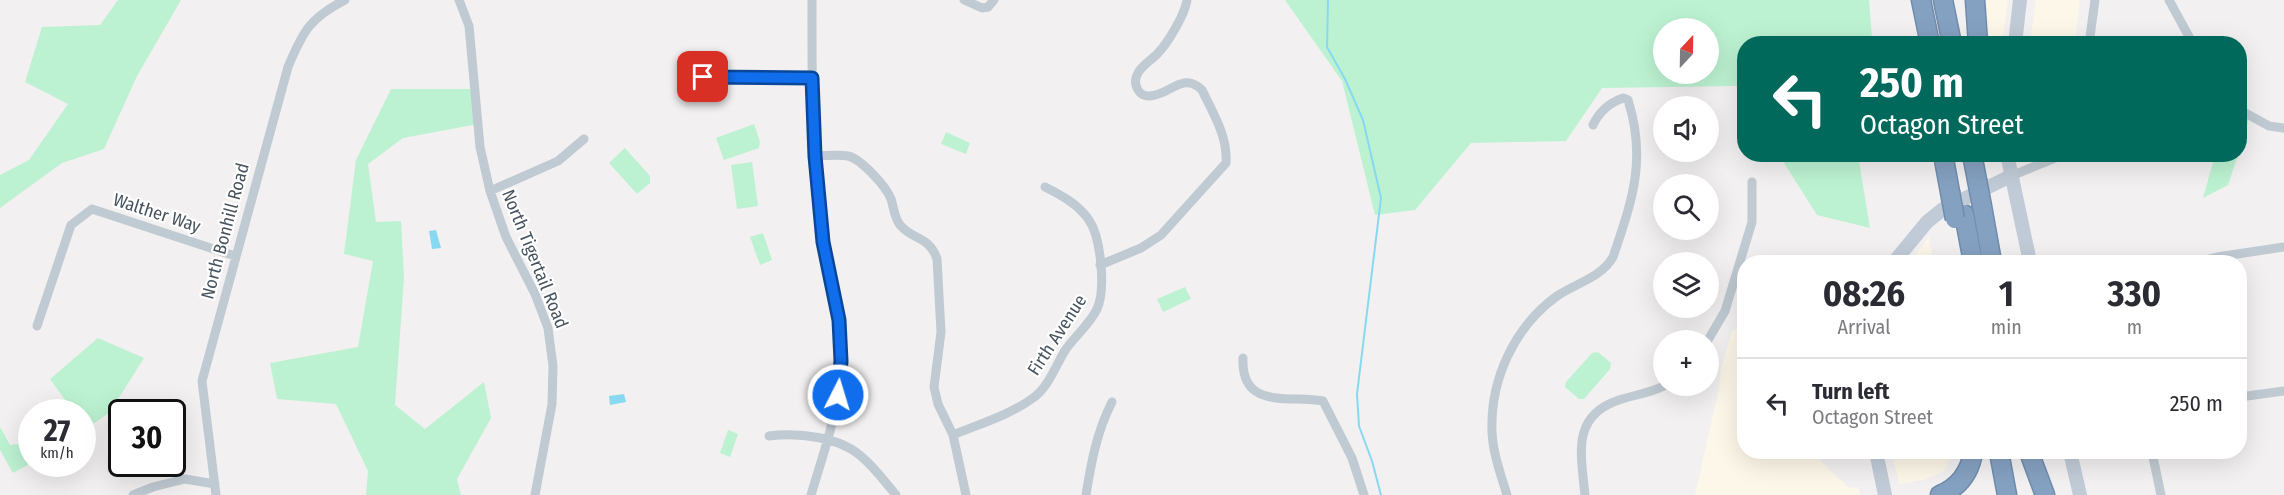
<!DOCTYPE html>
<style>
:root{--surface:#fff;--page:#f2f2f3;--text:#2b2b33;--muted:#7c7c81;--line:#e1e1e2}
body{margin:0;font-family:"Fira Sans Condensed",sans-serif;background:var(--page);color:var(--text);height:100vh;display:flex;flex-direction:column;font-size:22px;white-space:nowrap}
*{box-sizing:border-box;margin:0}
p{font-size:20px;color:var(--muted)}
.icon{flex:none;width:33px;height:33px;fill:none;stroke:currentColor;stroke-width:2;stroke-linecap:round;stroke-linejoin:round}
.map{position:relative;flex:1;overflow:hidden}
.details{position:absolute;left:1737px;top:255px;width:510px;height:204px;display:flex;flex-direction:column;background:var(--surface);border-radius:24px;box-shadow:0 6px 24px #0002}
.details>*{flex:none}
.top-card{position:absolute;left:1737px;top:36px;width:510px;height:126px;border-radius:24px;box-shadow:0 6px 24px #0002;background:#00695c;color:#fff;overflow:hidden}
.needle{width:39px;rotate:22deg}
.buttons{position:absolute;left:1653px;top:18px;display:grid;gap:12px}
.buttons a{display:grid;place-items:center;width:66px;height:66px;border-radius:50%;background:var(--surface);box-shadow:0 6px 24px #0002;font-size:30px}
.speed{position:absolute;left:18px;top:399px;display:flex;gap:12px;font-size:30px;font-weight:700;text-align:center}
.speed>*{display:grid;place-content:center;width:78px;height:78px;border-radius:50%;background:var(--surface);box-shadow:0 6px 24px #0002;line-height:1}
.speed small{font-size:15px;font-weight:400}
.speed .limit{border:3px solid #111;border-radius:9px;background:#fff;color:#111}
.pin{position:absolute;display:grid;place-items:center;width:51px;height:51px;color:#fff;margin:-26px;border-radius:12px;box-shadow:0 3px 9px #0006}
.me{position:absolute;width:66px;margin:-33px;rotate:5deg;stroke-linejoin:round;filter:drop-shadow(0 0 4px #0008)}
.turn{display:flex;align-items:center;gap:21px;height:126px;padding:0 24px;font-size:27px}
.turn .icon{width:78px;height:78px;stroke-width:2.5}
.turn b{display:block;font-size:42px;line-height:51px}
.eta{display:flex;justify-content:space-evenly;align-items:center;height:102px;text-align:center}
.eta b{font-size:36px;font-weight:700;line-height:42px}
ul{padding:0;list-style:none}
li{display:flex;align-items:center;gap:18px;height:90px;padding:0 24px;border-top:2px solid var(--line)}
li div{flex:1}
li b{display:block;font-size:22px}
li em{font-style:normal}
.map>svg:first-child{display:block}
.commercial{fill:#fdf7e9}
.green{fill:#bcf2d2;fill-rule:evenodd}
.water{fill:#87d9f1}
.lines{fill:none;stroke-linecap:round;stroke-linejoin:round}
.stream{stroke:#87d9f1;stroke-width:2}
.highway-casing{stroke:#708cad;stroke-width:21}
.street{stroke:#c0cad2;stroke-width:9}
.secondary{stroke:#c0cbd7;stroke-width:14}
.highway{stroke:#85a1c1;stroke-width:18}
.highway-bridge-casing{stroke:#708cad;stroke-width:21;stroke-linecap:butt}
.highway-bridge{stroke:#85a1c1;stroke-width:18}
.route-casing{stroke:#0a4799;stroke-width:15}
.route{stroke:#106dec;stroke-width:10}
.labels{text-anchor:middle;stroke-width:4.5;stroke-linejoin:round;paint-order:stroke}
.street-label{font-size:18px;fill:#47535e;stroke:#fff}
</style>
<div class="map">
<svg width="2284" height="495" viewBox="0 0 2284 495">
<rect width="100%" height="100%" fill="#f2f0f0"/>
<path class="commercial" d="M 1986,0 L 2008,0 L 2002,43 L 1990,43 Z
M 2036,0 L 2080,0 L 2075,43 L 2030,43 Z
M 1929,237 L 1933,262 L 1910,262 Z
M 1744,327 L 1744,452 L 1811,452 L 1849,488 L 1858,487 L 1860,495 L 1695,495 L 1719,388 L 1721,369 L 1732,330 Z
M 1892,452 L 1952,452 L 1945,470 L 1927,479 L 1899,484 Z"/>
<path class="green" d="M 118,0 L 181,0 L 137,76 L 104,149 L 62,163 L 0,208 L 0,175 L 29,160 L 68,104 L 25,82 L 42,27 L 100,25 Z
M 1285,0 L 1869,0 L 1872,38 L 1858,44 L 1744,44 L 1744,99 L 1736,86 L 1602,88 L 1566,141 L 1471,143 L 1415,210 L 1375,215 L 1342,81 ZM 1664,28 L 1708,28 L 1708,74 L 1664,74 Z
M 391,89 L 474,89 L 478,124 L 403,138 L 368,164 L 376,222 L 401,221 L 404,277 L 395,405 L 425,429 L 484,382 L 491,418 L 457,479 L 461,495 L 366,495 L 368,471 L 336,404 L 277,399 L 270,363 L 358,347 L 373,261 L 344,254 L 356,160 Z
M 2240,110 L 2249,118 L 2240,148 Z
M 754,124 L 760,142 L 759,148 L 724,160 L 716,138 Z
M 946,132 L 970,143 L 966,154 L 941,144 Z
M 625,148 L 650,176 L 650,183 L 637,194 L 609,163 Z
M 1779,155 L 1858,155 L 1870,228 L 1817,215 Z
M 2215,155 L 2238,155 L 2228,185 L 2203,198 Z
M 752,162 L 758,206 L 737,209 L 731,165 Z
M 763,233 L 772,260 L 760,265 L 750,237 Z
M 1185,287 L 1191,299 L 1163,312 L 1157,299 Z
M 98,338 L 144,358 L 110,412 L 83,431 L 82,412 L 74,412 L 50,379 Z
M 1598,352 L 1611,363 L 1610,369 L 1584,399 L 1579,399 L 1565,387 L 1566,382 L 1592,353 Z
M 0,427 L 10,445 L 31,443 L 31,463 L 13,473 L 0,450 Z
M 728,430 L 738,434 L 730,457 L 720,453 Z"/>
<path class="water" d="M 436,230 L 441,248 L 432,249 L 429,231 Z
M 624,394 L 626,402 L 610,405 L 609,396 Z"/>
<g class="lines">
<path class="stream" d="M 1328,0 L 1327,47 L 1345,79 L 1363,120 L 1381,198 L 1357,394 L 1359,426 L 1372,461 L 1381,495"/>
<defs>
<path id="highway" d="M 1921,0 L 1930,44
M 1943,0 L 1952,44
M 1975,0 L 1978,44
M 1943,154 L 1950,192
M 1972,154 L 1977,180
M 1982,206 L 1992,262
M 1964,214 L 1973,262
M 1999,452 L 2007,495
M 2029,452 L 2045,495
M 1940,495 C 1959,487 1970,472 1973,452"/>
</defs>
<use href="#highway" class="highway-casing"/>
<path class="street" d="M 459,0 L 469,26 L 480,147 L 490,191 L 506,237 L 535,294 L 548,328 L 553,366 L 552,404 L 535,495
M 964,0 L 982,8 L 988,7 L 994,0
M 2169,0 L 2193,44
M 2089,44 L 2095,0
M 703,77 L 812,78
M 2240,110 L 2269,126 L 2284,128
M 815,156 C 825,156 838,154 848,156 C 861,159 886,186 891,199 C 894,208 894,217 900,225 C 914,241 929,236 937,259 L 941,332 L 934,387 L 938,404 L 953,435 L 966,495
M 2011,176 L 2065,154
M 490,191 L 558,161 L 584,139
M 2197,262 L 2217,257 L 2284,247
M 1100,265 L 1141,248 L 1161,235 L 1226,163 C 1228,137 1213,113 1202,90 C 1183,71 1170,95 1150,96 C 1138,97 1132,83 1138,73 C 1142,65 1152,60 1158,53 C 1168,43 1185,14 1187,0
M 37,326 L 71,225 L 92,209 L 235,256
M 1708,340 L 1725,311 L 1752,222 L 1752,182
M 1243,358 C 1241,410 1288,395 1323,401 L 1352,458 L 1364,495
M 2240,397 L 2284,391
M 953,435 C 979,424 1010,415 1033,398 C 1049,387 1055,366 1066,349 C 1075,336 1090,324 1097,309 C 1106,289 1101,238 1089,220 C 1078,204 1061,195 1045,187
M 769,436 C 798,432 840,437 862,457 C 875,468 885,482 896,495
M 2152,452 L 2161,495
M 133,495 L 153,487 L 185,479 L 215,484
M 216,495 L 202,381 L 288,67 C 303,31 310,18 345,0
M 811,495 C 824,451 840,408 841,362 C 843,320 830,281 823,241 C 811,161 812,80 812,0
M 1086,495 C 1091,463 1097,431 1112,402
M 1507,495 C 1501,475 1493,454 1492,432 C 1490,380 1514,327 1557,296 C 1576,283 1601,278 1613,257 C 1632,201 1647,160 1628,100 L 1623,98 C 1609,103 1599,112 1593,125
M 1585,495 C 1581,454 1571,416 1619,400 C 1634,395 1650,393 1664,386"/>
<path class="secondary" d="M 2015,44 L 2020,0
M 2007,154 L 2030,262
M 1894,262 L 1927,222 L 1943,209 L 2011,176
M 1876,452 L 1885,495
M 2070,452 L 2080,495"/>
<use href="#highway" class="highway"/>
<defs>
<path id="highway-bridge" d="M 1977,180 L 1982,206
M 1950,192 L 1955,219"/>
</defs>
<use href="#highway-bridge" class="highway-bridge-casing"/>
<use href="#highway-bridge" class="highway-bridge"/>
</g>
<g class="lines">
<defs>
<path id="route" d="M 703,77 L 812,78 L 815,156 L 823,242 L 839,320 L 841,361 L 838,395"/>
</defs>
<use href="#route" class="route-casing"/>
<use href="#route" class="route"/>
</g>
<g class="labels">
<g class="street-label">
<text transform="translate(157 213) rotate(18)" y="6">Walther Way</text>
<text transform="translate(225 231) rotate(-75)" y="6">North Bonhill Road</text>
<text transform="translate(535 259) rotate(68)" y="6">North Tigertail Road</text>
<text transform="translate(1057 335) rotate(-57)" y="6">Firth Avenue</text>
</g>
</g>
</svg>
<div class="buttons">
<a><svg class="needle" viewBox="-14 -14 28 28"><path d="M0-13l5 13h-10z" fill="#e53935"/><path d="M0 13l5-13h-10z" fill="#7c7c81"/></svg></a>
<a><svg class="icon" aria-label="sound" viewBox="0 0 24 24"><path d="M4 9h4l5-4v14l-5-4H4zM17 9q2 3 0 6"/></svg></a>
<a><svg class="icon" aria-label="search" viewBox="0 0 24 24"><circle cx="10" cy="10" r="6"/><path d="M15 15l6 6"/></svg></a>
<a><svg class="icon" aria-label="layers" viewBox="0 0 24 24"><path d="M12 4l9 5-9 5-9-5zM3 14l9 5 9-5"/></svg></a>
<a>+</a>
</div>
<div class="speed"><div>27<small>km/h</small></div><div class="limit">30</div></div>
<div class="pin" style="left:703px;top:77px;background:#d93025"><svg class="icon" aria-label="arrive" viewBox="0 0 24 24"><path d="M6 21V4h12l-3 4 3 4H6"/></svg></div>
<svg class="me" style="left:838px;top:395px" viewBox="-20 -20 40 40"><circle r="17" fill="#106dec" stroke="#fff" stroke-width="3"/><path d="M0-11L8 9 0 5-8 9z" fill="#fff"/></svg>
<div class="top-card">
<div class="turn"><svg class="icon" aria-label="left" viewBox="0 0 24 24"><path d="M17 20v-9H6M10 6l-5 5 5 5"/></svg><div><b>250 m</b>Octagon Street</div></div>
</div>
<section class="details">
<div class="eta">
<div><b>08:26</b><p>Arrival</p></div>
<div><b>1</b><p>min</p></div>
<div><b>330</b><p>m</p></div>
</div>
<ul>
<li><svg class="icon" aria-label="left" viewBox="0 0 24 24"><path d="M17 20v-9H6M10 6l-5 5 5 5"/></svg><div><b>Turn left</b><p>Octagon Street</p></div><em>250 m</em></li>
</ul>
</section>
</div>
